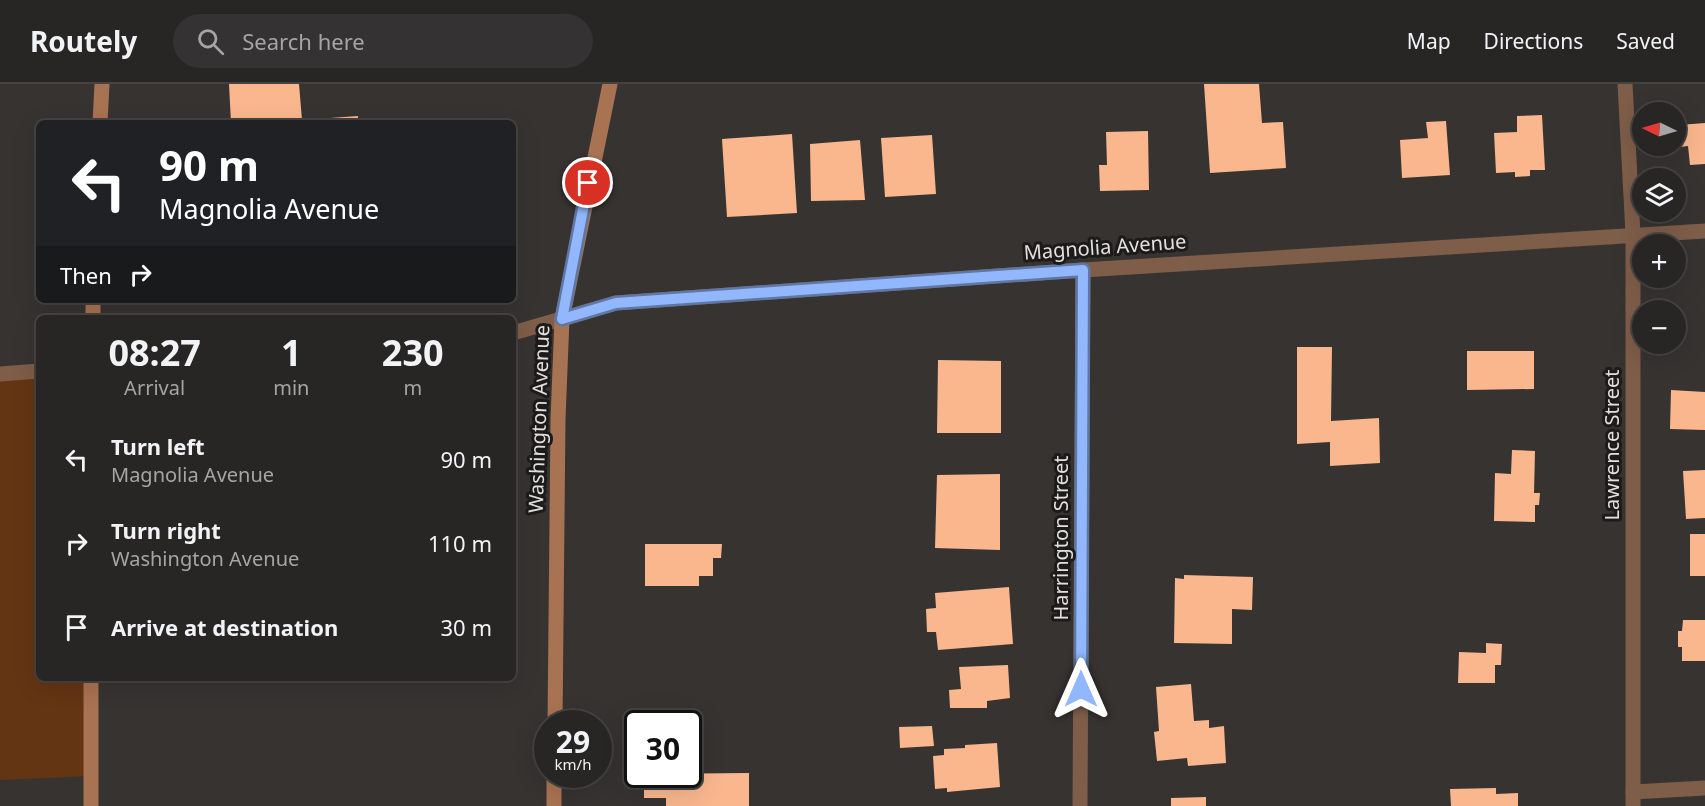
<!DOCTYPE html>
<meta charset="utf-8">
<style>
:root{--surface:#282625;--page:#343232;--text:#f1f3f6;--muted:#a5a5a7;--line:#444342}
body{margin:0;font-family:"Noto Sans",sans-serif;background:var(--page);color:var(--text);height:100vh;display:flex;flex-direction:column;font-size:22px;white-space:nowrap}
*{box-sizing:border-box;margin:0}
p{font-size:20px;color:var(--muted)}
.icon{flex:none;width:33px;height:33px;fill:none;stroke:currentColor;stroke-width:2;stroke-linecap:round;stroke-linejoin:round}
.map{position:relative;flex:1;overflow:hidden}
.sheet{position:absolute;left:36px;top:231px;width:480px;height:366px;display:flex;flex-direction:column;background:var(--surface);border-radius:9px;box-shadow:0 6px 24px #0002,0 0 0 2px var(--line)}
.sheet>*{flex:none}
.top-card{position:absolute;left:36px;top:36px;width:480px;height:183px;border-radius:9px;box-shadow:0 6px 24px #0002,0 0 0 2px var(--line);background:#202124;color:#fff;overflow:hidden}
.needle{width:39px;rotate:275deg}
.fabs{position:absolute;left:1632px;top:18px;display:grid;gap:12px}
.fabs a{display:grid;place-items:center;width:54px;height:54px;border-radius:50%;background:var(--surface);box-shadow:0 6px 24px #0002,0 0 0 2px var(--line);font-size:30px}
.speed{position:absolute;left:534px;top:626px;display:flex;gap:12px;font-size:30px;font-weight:700;text-align:center}
.speed>*{display:grid;place-content:center;width:78px;height:78px;border-radius:50%;background:var(--surface);box-shadow:0 6px 24px #0002,0 0 0 2px var(--line);line-height:1}
.speed small{font-size:15px;font-weight:400}
.speed .limit{border:3px solid #111;border-radius:9px;background:#fff;color:#111}
.pin{position:absolute;display:grid;place-items:center;width:51px;height:51px;color:#fff;margin:-26px;border:3px solid #fff;border-radius:50%;box-shadow:0 2px 6px #0007}
.me{position:absolute;width:66px;margin:-33px;rotate:0deg;stroke-linejoin:round;filter:drop-shadow(0 0 4px #0008)}
.turn{display:flex;align-items:center;gap:21px;height:126px;padding:0 24px;font-size:27px}
.turn .icon{width:78px;height:78px;stroke-width:2.5}
.turn b{display:block;font-size:42px;line-height:51px}
.then{display:flex;align-items:center;height:57px;padding:0 24px;background:#0003;gap:12px;font-size:22px}
.eta{display:flex;justify-content:space-evenly;align-items:center;height:102px;text-align:center}
.eta b{font-size:36px;font-weight:700;line-height:42px}
ul{padding:0;list-style:none}
li{display:flex;align-items:center;gap:18px;height:84px;padding:0 24px}
li div{flex:1}
li b{display:block;font-size:22px}
li em{font-style:normal}
header{display:flex;align-items:center;gap:36px;box-sizing:border-box;height:84px;padding:0 30px;background:var(--surface);border-bottom:2px solid var(--line)}
header strong{font-size:28px}
nav{display:flex;gap:33px;margin-inline-start:auto;font-size:21px}
.search{width:420px;height:54px;background:var(--page);display:flex;align-items:center;gap:15px;box-sizing:border-box;padding:0 21px;border-radius:33px;color:var(--muted);font-size:22px}
.map>svg:first-child{display:block}
.pitch{fill:#633513}
.building{fill:#fab78e}
.lines{fill:none;stroke-linecap:round;stroke-linejoin:round}
.lane{stroke:#7e5d49;stroke-width:15}
.street{stroke:#7e5d49;stroke-width:15}
.secondary{stroke:#a87352;stroke-width:15}
.route-casing{stroke:#5f77a4;stroke-width:15}
.route{stroke:#92b7fd;stroke-width:10}
.labels{text-anchor:middle;stroke-width:6;stroke-linejoin:round;paint-order:stroke}
.street-label{font-size:20px;fill:#e2e0df;stroke:#1c1b1a}
</style>
<header>
<strong>Routely</strong>
<div class="search"><svg class="icon" aria-label="search" viewBox="0 0 24 24"><circle cx="10" cy="10" r="6"/><path d="M15 15l6 6"/></svg>Search here</div>
<nav><a>Map</a><a>Directions</a><a>Saved</a></nav>
</header>
<div class="map">
<svg width="1705" height="722" viewBox="0 0 1705 722">
<rect width="100%" height="100%" fill="#363331"/>
<path class="pitch" d="M 39,287 L 39,594 L 91,594 L 91,692 L 0,696 L 0,290 Z"/>
<path class="building" d="M 229,0 L 299,0 L 302,36 L 358,32 L 358,39 L 231,39 Z
M 1204,0 L 1259,0 L 1262,39 L 1283,38 L 1286,84 L 1210,89 Z
M 1542,31 L 1545,86 L 1530,86 L 1530,92 L 1515,93 L 1515,88 L 1496,89 L 1494,49 L 1517,48 L 1517,32 Z
M 1446,37 L 1450,91 L 1402,94 L 1400,56 L 1428,54 L 1426,38 Z
M 1705,39 L 1705,80 L 1690,81 L 1688,62 L 1680,63 L 1679,41 Z
M 1148,47 L 1149,106 L 1100,107 L 1099,81 L 1107,81 L 1106,48 Z
M 792,50 L 797,129 L 727,133 L 722,55 Z
M 932,51 L 936,110 L 885,113 L 881,54 Z
M 860,56 L 865,116 L 811,117 L 810,60 Z
M 1297,263 L 1332,263 L 1331,337 L 1379,334 L 1380,379 L 1330,382 L 1330,358 L 1297,360 Z
M 1467,267 L 1534,267 L 1534,305 L 1467,306 Z
M 938,276 L 1001,277 L 1001,349 L 937,349 Z
M 1671,306 L 1705,308 L 1705,346 L 1670,345 Z
M 1512,366 L 1535,367 L 1534,409 L 1540,409 L 1539,421 L 1535,421 L 1535,438 L 1494,437 L 1495,389 L 1511,390 Z
M 1705,386 L 1705,434 L 1686,435 L 1683,387 Z
M 1000,390 L 1000,466 L 935,464 L 937,391 Z
M 1690,450 L 1705,450 L 1705,492 L 1690,492 Z
M 645,460 L 722,460 L 721,474 L 713,474 L 713,492 L 699,492 L 699,502 L 645,502 Z
M 1184,491 L 1253,493 L 1252,526 L 1232,525 L 1232,560 L 1174,559 L 1175,494 L 1184,495 Z
M 1009,503 L 1013,560 L 938,566 L 936,548 L 927,548 L 926,525 L 936,524 L 935,509 Z
M 1683,536 L 1705,536 L 1705,577 L 1682,577 L 1682,563 L 1678,563 L 1678,547 L 1682,547 Z
M 1486,559 L 1502,560 L 1501,581 L 1495,581 L 1495,599 L 1458,599 L 1459,568 L 1486,569 Z
M 1008,581 L 1010,614 L 987,617 L 987,624 L 950,624 L 949,606 L 961,605 L 959,583 Z
M 1191,600 L 1194,637 L 1209,636 L 1209,644 L 1224,642 L 1226,679 L 1188,682 L 1187,674 L 1157,677 L 1154,648 L 1159,647 L 1156,603 Z
M 932,642 L 934,662 L 900,664 L 899,643 Z
M 997,659 L 1000,703 L 947,708 L 947,704 L 935,705 L 933,672 L 944,671 L 944,665 L 965,664 L 965,661 Z
M 749,689 L 749,722 L 666,722 L 666,714 L 644,714 L 644,690 Z
M 1496,704 L 1496,710 L 1518,709 L 1518,722 L 1451,722 L 1450,705 Z
M 1206,713 L 1206,722 L 1171,722 L 1171,714 Z"/>
<g class="lines">
<path class="lane" d="M 1633,708 L 1705,704"/>
<path class="street" d="M 1625,0 L 1633,150 L 1633,722
M 513,249 L 616,219 L 1083,186 L 1705,147
M 0,290 L 39,287
M 1080,722 L 1083,186"/>
<path class="secondary" d="M 100,39 L 102,0
M 93,234 L 93,216
M 91,594 L 91,722
M 555,639 L 558,335 L 562,235 L 610,0
M 554,722 L 554,690"/>
</g>
<g class="lines">
<defs>
<path id="route" d="M 588,99 L 562,235 L 616,219 L 1083,186 L 1081,605"/>
</defs>
<use href="#route" class="route-casing"/>
<use href="#route" class="route"/>
</g>
<g class="labels">
<g class="street-label">
<text transform="translate(1105 163) rotate(-4)" y="7">Magnolia Avenue</text>
<text transform="translate(539 335) rotate(-88)" y="7">Washington Avenue</text>
<text transform="translate(1612 361) rotate(-90)" y="7">Lawrence Street</text>
<text transform="translate(1061 454) rotate(-90)" y="7">Harrington Street</text>
</g>
</g>
</svg>
<div class="fabs">
<a><svg class="needle" viewBox="-14 -14 28 28"><path d="M0-13l5 13h-10z" fill="#e53935"/><path d="M0 13l5-13h-10z" fill="#a5a5a7"/></svg></a>
<a><svg class="icon" aria-label="layers" viewBox="0 0 24 24"><path d="M12 4l9 5-9 5-9-5zM3 14l9 5 9-5"/></svg></a>
<a>+</a>
<a>−</a>
</div>
<div class="speed"><div>29<small>km/h</small></div><div class="limit">30</div></div>
<div class="pin" style="left:588px;top:99px;background:#d93025"><svg class="icon" aria-label="arrive" viewBox="0 0 24 24"><path d="M6 21V4h12l-3 4 3 4H6"/></svg></div>
<svg class="me" style="left:1081px;top:605px" viewBox="-20 -20 40 40"><path d="M0-17L14 15 0 8-14 15z" fill="#92b7fd" stroke="#fff" stroke-width="4"/></svg>
<div class="top-card">
<div class="turn"><svg class="icon" aria-label="left" viewBox="0 0 24 24"><path d="M17 20v-9H6M10 6l-5 5 5 5"/></svg><div><b>90 m</b>Magnolia Avenue</div></div>
<div class="then">Then<svg class="icon" aria-label="right" viewBox="0 0 24 24"><path d="M7 20v-9h11M14 6l5 5-5 5"/></svg></div>
</div>
<section class="sheet">
<div class="eta">
<div><b>08:27</b><p>Arrival</p></div>
<div><b>1</b><p>min</p></div>
<div><b>230</b><p>m</p></div>
</div>
<ul>
<li><svg class="icon" aria-label="left" viewBox="0 0 24 24"><path d="M17 20v-9H6M10 6l-5 5 5 5"/></svg><div><b>Turn left</b><p>Magnolia Avenue</p></div><em>90 m</em></li>
<li><svg class="icon" aria-label="right" viewBox="0 0 24 24"><path d="M7 20v-9h11M14 6l5 5-5 5"/></svg><div><b>Turn right</b><p>Washington Avenue</p></div><em>110 m</em></li>
<li><svg class="icon" aria-label="arrive" viewBox="0 0 24 24"><path d="M6 21V4h12l-3 4 3 4H6"/></svg><div><b>Arrive at destination</b></div><em>30 m</em></li>
</ul>
</section>
</div>
